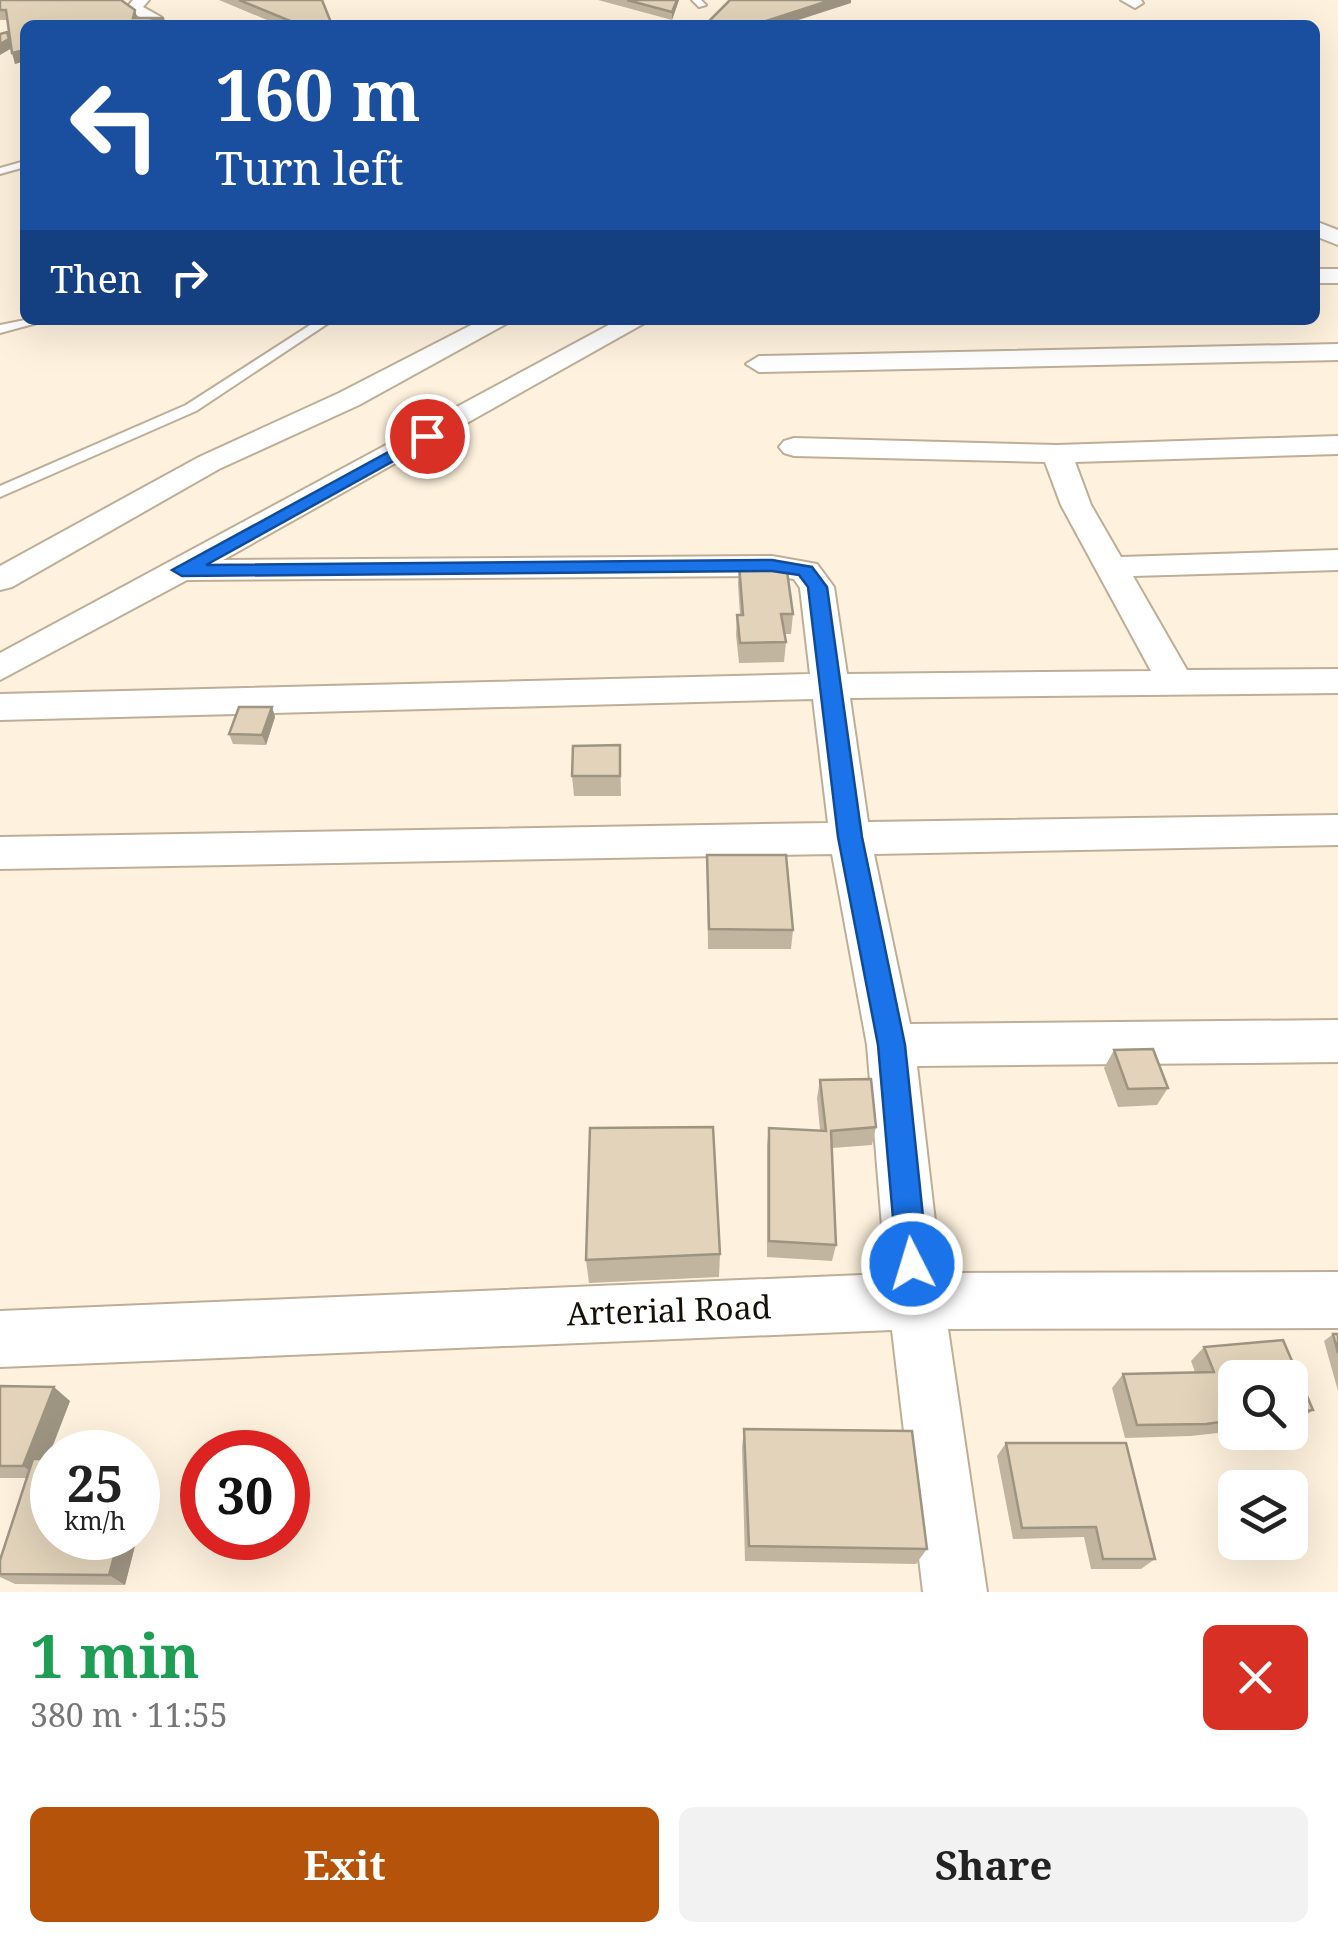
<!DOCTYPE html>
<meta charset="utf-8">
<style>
:root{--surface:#fff;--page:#f2f2f2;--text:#222;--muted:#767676;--accent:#b45309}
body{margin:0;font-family:"Noto Serif",serif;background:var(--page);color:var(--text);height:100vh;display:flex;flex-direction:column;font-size:38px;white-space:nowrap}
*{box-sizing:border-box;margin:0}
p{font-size:32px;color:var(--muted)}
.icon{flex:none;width:55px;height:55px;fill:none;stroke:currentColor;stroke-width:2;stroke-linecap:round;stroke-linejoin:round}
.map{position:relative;height:1592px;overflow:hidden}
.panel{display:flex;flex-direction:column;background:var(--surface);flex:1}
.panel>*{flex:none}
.guide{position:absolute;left:20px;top:20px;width:1300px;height:305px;border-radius:15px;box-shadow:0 10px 40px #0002;background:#1a4fa0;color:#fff;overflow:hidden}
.buttons{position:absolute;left:1218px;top:1360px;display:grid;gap:20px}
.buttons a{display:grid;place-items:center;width:90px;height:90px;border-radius:15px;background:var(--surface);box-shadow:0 10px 40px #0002;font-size:50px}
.speed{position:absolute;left:30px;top:1430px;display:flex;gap:20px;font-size:50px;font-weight:700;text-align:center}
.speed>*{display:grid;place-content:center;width:130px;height:130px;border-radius:50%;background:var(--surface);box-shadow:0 10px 40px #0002;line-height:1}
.speed small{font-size:25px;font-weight:400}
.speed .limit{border:15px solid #d22;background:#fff;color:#111}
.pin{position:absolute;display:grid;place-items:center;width:85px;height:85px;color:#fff;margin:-42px;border:5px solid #fff;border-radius:50%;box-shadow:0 2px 10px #0007}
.me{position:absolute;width:110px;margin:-55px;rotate:355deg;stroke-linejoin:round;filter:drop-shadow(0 0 8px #0008)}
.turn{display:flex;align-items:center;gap:35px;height:210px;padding:0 30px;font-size:45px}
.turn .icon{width:130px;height:130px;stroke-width:2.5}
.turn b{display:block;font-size:70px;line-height:85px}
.then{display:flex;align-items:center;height:95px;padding:0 30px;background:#0003;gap:20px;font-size:38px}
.round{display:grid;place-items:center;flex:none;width:105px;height:105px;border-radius:15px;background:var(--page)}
.summary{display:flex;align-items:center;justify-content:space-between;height:170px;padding:0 30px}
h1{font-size:60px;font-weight:700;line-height:75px;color:#1e9e55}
.primary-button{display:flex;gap:20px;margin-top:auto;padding:20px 30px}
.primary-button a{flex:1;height:115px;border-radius:15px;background:var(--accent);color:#fff;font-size:40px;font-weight:700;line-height:115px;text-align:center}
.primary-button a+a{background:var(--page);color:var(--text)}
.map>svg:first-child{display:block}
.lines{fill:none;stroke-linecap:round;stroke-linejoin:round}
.service-casing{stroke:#bdae97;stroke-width:4}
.minor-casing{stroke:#bdae97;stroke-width:4}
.service{fill:#fff;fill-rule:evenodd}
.minor{fill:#fff;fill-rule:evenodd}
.wall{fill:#c2b5a0}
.shaded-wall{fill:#9e9482}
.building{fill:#e2d3ba;stroke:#9e9482;stroke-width:2.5}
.route{fill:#1a73e8;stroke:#114b97;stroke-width:2.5}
.labels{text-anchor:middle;stroke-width:8;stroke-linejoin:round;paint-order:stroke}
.near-street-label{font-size:32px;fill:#161108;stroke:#fff}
</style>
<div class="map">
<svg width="1338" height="1592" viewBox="0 0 1338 1592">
<rect width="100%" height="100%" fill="#fef2de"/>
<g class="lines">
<defs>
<path id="service" d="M 692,0 L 701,0 L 706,5 L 699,7 Z
M 25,161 L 25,167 L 0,174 L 0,168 Z
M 25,320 L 48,320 L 0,333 L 0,325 Z
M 318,320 L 333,320 L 196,411 L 0,497 L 0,486 L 186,405 Z"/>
<path id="minor" d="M 133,0 L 149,0 L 143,7 L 161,17 L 161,23 L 138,25 L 144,20 L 126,8 Z
M 1121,0 L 1141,0 L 1143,3 L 1135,8 Z
M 1315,221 L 1338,230 L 1338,245 L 1315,236 Z
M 1315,269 L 1338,269 L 1338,283 L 1315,283 Z
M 481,320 L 513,320 L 359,405 L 219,469 L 12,587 L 0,590 L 0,566 L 199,457 L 339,393 Z
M 618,320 L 650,320 L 223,560 L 772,556 L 817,564 L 834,587 L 847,674 L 1151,671 L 1061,505 L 1045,462 L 794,456 L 784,453 L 779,447 L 784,441 L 794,438 L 1057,445 L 1338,436 L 1338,454 L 1075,462 L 1091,505 L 1121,557 L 1338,550 L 1338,570 L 1133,576 L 1187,670 L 1338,669 L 1338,693 L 850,698 L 868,822 L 1338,815 L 1338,845 L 874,854 L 910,1024 L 1338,1020 L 1338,1062 L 917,1066 L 941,1273 L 1338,1272 L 1338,1328 L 948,1329 L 987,1592 L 923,1592 L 892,1330 L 0,1367 L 0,1311 L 886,1274 L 867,1045 L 832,854 L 0,869 L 0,837 L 828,823 L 813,699 L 0,720 L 0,694 L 810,674 L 800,588 L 794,579 L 772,576 L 187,580 L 0,680 L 0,653 Z
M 1338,344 L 1338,360 L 759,372 L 746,364 L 759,356 Z"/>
</defs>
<use href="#service" class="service-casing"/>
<use href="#minor" class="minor-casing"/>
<use href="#service" class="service"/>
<use href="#minor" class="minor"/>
</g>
<path class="wall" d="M 0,0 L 122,0 L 123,2 L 25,25 L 25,61 L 15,64 L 8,20 L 0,20 Z
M 219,0 L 322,0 L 332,25 L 279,25 Z
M 598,0 L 679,0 L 672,20 Z
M 739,564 L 793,614 L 791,634 L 785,634 L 786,642 L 784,662 L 739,663 L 736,635 L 737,615 L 740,615 L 738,584 Z
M 272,707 L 275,717 L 266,745 L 233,744 L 229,734 Z
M 620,745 L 621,796 L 574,796 L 572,776 Z
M 707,855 L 793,930 L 791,949 L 708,949 Z
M 1114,1050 L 1168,1088 L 1157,1105 L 1118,1107 L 1104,1068 Z
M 820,1080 L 876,1127 L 872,1145 L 832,1148 L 836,1245 L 832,1261 L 767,1257 L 767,1145 L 769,1128 L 820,1130 L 817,1098 Z
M 720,1254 L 719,1277 L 589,1283 L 586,1260 Z
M 1333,1334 L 1338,1334 L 1338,1391 L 1324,1341 Z
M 1283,1340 L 1313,1410 L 1296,1423 L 1290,1424 L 1290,1378 L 1235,1378 L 1235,1431 L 1191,1436 L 1125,1438 L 1112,1388 L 1123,1374 L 1195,1372 L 1191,1361 L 1204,1347 Z
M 0,1386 L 70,1401 L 48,1459 L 52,1538 L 137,1538 L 125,1585 L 15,1584 L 0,1577 L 0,1560 L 27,1478 L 0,1478 Z
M 744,1429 L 927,1549 L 916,1564 L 745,1561 L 742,1447 Z
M 1006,1443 L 1155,1559 L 1141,1569 L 1091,1569 L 1084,1537 L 1013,1539 L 997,1456 Z"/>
<path class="shaded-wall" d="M 677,0 L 679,0 L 672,20 L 672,12 Z
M 831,0 L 851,0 L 851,3 L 783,25 L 754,25 Z
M 135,10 L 138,20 L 164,18 L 166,25 L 133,25 L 133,18 Z
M 9,39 L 12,48 L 0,55 L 0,44 Z
M 25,50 L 25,61 L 15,64 L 12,53 Z
M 272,707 L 275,717 L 266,745 L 262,735 Z
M 54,1387 L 70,1401 L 40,1478 L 23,1466 Z
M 140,1458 L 154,1470 L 138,1536 L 138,1469 Z
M 119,1538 L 137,1538 L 125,1585 L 109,1575 Z"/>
<path class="building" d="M 0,0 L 121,0 L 135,10 L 133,18 L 164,18 L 133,25 L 25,25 L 25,50 L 12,53 L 6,10 L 0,10 Z
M 239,0 L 322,0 L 332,25 L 300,25 Z
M 627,0 L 677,0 L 672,12 Z
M 730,0 L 831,0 L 754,25 L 725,25 L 709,21 Z
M 7,32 L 9,39 L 0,44 L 0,34 Z
M 739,564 L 786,564 L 793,614 L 781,614 L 786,642 L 740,643 L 737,615 L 743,615 Z
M 239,707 L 272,707 L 262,735 L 229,734 Z
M 620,745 L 620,776 L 572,776 L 573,746 Z
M 707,855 L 786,855 L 793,930 L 709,929 Z
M 1153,1049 L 1168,1088 L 1128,1089 L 1114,1050 Z
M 871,1079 L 876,1127 L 831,1131 L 836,1245 L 769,1241 L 769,1128 L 826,1131 L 820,1080 Z
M 713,1127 L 720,1254 L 586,1260 L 590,1128 Z
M 1333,1334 L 1338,1334 L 1338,1353 Z
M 1283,1340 L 1313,1410 L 1290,1413 L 1290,1378 L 1235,1378 L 1235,1420 L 1206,1424 L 1137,1425 L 1123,1374 L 1214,1372 L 1204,1347 Z
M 0,1386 L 54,1387 L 23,1466 L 0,1466 Z
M 744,1429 L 912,1431 L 927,1549 L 749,1546 Z
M 1006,1443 L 1126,1443 L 1155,1559 L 1103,1559 L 1096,1527 L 1022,1528 Z
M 33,1459 L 52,1459 L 52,1538 L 119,1538 L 109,1575 L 0,1574 L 0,1560 Z"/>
<path class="route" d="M 427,431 L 435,436 L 433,439 L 206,565 L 772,560 L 812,567 L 827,587 L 862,837 L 905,1045 L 928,1264 L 923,1275 L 912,1280 L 901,1275 L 897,1264 L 878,1045 L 838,837 L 808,587 L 799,575 L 772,571 L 182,576 L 172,570 Z"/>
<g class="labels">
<g class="near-street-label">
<text transform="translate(669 1311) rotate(-2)" y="11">Arterial Road</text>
</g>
</g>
</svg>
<div class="buttons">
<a><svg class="icon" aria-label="search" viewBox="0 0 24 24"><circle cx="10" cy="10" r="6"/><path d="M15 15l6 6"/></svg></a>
<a><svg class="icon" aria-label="layers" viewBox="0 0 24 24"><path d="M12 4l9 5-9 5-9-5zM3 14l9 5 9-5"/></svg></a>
</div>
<div class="speed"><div>25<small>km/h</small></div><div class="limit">30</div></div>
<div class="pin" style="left:427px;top:436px;background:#d93025"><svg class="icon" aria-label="arrive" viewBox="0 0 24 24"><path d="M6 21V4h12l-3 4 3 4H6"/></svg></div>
<svg class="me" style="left:912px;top:1264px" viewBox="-20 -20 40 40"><circle r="17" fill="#1a73e8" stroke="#fff" stroke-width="3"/><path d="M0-11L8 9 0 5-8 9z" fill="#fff"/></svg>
<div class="guide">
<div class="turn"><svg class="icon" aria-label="left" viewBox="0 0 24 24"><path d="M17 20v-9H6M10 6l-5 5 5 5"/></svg><div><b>160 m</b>Turn left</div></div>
<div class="then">Then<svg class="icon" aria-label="right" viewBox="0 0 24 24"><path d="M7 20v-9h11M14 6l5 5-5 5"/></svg></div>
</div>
</div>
<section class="panel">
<div class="summary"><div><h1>1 min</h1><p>380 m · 11:55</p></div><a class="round" style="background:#d93025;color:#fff"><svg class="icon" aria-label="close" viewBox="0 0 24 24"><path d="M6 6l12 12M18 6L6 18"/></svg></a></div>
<div class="primary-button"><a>Exit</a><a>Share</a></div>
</section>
